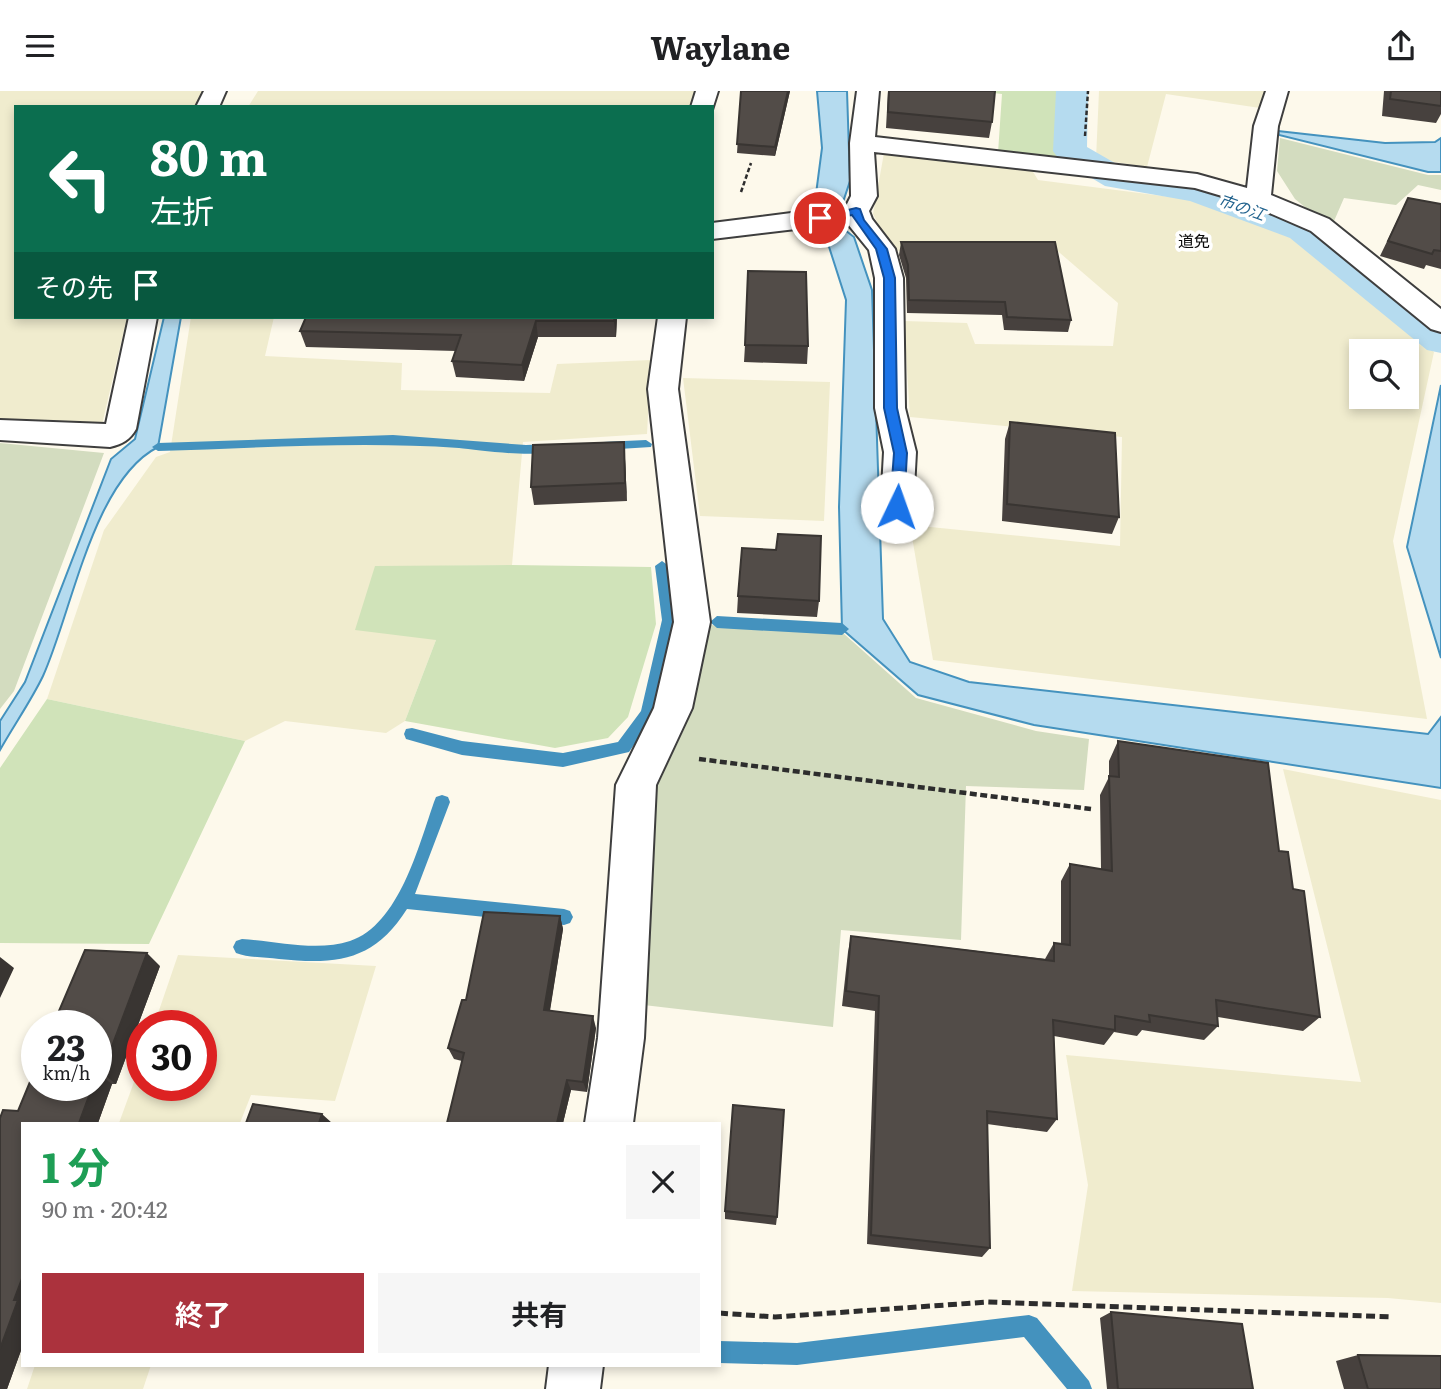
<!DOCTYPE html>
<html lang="ja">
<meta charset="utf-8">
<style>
:root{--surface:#fff;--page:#f6f6f6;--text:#202124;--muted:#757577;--accent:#ab323d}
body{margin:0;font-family:Literata,"Noto Sans JP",serif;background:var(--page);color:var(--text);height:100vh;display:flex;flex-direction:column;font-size:26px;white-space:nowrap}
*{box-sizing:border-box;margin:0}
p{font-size:23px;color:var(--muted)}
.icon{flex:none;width:38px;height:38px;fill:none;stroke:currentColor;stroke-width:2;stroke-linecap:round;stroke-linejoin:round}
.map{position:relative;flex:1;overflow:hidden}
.details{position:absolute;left:21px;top:1031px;width:700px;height:245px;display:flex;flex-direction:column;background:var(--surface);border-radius:0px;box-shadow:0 4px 10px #0003}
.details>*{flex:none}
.top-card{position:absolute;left:14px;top:14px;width:700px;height:214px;border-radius:0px;box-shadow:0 4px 10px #0003;background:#0b6e4f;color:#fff;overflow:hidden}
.tools{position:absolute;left:1349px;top:248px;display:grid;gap:14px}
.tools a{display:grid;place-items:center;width:70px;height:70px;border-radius:0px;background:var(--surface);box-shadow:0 4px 10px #0003;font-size:35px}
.speed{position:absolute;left:21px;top:919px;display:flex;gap:14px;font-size:35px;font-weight:700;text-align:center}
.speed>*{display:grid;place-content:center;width:91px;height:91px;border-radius:50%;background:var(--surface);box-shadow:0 4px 10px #0003;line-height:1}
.speed small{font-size:18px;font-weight:400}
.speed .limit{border:10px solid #d22;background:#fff;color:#111}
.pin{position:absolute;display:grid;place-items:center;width:60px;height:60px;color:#fff;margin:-30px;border:4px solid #fff;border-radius:50%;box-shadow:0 2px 7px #0007}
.me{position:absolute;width:77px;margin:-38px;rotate:3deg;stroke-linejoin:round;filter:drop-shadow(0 0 5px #0008)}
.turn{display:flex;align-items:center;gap:24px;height:147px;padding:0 21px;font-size:32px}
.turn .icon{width:91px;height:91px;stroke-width:2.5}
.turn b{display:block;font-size:49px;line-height:60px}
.then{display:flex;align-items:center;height:66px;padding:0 21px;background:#0003;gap:14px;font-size:26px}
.round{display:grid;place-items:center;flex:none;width:74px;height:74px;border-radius:0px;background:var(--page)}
.head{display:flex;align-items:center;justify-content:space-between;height:119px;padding:0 21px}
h1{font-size:42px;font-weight:700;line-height:52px;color:#1e9e55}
.primary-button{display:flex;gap:14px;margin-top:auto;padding:14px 21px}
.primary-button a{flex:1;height:80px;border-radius:0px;background:var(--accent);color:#fff;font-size:28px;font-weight:700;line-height:80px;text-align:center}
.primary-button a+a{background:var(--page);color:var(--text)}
header{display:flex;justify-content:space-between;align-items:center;height:91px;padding:0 21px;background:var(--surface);font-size:32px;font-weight:700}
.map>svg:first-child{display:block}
.farmland{fill:#f0ecce;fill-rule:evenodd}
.green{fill:#d0e3b9}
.cemetery{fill:#d3dcbf}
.water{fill:#b5dbef;stroke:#4492be;stroke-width:2}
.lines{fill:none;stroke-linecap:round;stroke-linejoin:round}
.stream{fill:#4492be;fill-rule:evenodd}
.canal{fill:#b5dbef;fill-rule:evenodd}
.minor-casing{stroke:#3e3e3e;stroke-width:4}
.path-far2{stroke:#2d2d2d;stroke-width:2.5;stroke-dasharray:4.5 2.5;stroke-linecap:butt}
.path-far1{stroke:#2d2d2d;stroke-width:4.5;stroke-dasharray:7 3.5;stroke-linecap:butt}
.path{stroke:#2d2d2d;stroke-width:5;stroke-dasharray:9 4.5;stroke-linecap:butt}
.minor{fill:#fff;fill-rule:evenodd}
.wall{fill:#47413e}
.shaded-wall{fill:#393532}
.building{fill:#524c48;stroke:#393532;stroke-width:2}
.route{fill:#1a73e8;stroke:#114b97;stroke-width:2}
.labels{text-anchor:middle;stroke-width:7;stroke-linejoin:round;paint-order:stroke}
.far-water-label{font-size:16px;font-style:italic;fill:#22638e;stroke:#fff}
.far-neighbourhood-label{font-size:16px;fill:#0b0b0b;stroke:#fff}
</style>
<header><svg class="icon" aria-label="menu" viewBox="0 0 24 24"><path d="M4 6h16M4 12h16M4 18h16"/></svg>Waylane<svg class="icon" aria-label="share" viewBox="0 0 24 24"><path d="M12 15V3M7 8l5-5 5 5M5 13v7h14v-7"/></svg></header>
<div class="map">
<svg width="1441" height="1298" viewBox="0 0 1441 1298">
<rect width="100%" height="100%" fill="#fdf9eb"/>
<path class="farmland" d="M 0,0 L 203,0 L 195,16 L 16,16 L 16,226 L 127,226 L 101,338 L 0,331 Z
M 258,0 L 700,0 L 696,16 L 248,16 Z
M 1099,0 L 1266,0 L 1260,17 L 1166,3 L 1147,76 L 1096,68 Z
M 884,62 L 1032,79 L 1038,89 L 1194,109 L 1300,147 L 1434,261 L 1393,450 L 1427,628 L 933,569 L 910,434 L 1120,455 L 1122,346 L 910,326 L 904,230 L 967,232 L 975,253 L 1113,255 L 1118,212 L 1053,156 L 892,160 L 873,123 ZM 1362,261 L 1407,261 L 1407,306 L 1362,306 Z
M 191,226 L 274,226 L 265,265 L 402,272 L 401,299 L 550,302 L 557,273 L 651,269 L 647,343 L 523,351 L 512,474 L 375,476 L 436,549 L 405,630 L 386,642 L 285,630 L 245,650 L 47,608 L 104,439 L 156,366 L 170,361 Z
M 683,287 L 830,291 L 824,430 L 700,425 Z
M 1283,678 L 1441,709 L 1441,1212 L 1388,1207 L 1072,1200 L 1088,1094 L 1066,964 L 1361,991 Z
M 178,864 L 376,875 L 335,1010 L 251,1004 L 240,1032 L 119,1032 L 142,969 L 142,994 L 201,994 L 201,934 L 154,934 Z
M 35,1274 L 151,1274 L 143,1298 L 27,1298 Z"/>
<path class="green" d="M 976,0 L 1064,0 L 1061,68 L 998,62 L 1002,3 Z
M 512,474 L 651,476 L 656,533 L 628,626 L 608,647 L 555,657 L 405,630 L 436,549 L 355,539 L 375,475 Z
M 47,608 L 245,650 L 149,853 L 0,852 L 0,677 Z"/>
<path class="cemetery" d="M 1280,47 L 1428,84 L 1441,84 L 1441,99 L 1418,94 L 1396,114 L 1344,107 L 1331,137 L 1295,108 L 1277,80 Z
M 0,352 L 104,362 L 14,600 L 0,618 Z
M 709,534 L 843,542 L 916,607 L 1036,640 L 1089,648 L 1084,699 L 966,695 L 961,849 L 841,839 L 833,936 L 635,913 L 650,711 L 685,636 Z"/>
<path class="water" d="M 817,0 L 847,0 L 850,90 L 842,114 L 814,118 L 822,57 Z
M 1278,40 L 1385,52 L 1435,51 L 1441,47 L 1441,81 L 1428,81 L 1279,44 Z
M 841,136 L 854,146 L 872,199 L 883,528 L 910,571 L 969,591 L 1428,643 L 1441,626 L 1441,697 L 1034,634 L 918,604 L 842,538 L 839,416 L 846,209 L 823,137 Z
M 164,226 L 181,226 L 158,356 C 93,389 72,521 43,585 C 31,610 14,634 0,659 L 0,630 L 25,591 L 111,368 L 135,348 Z
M 1441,294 L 1441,567 L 1407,456 Z"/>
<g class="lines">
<path class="stream" d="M 393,344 L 526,354 L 553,353 L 559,357 C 547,369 479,359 459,357 C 359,350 258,357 158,360 L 152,356 L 158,352 Z
M 646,349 L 652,353 L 651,356 L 603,359 L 597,355 L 603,351 Z
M 662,470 L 669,475 L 676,529 L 656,622 L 629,661 L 563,676 L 462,664 L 406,648 L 404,643 L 406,638 L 412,637 L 462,650 L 563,662 L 618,651 L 641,620 L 662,529 L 655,475 Z
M 717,525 L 842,532 L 849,538 L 842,544 L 717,537 L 710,531 Z
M 442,704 L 448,706 L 450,711 L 415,803 L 564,818 L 570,820 L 573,826 L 570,832 L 564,834 L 407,818 C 374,870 337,874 279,868 C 265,866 249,867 236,862 L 233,856 L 236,850 L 242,848 C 276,850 317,861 350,850 C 399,834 419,754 434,711 L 436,706 Z
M 1029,1224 L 1037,1227 L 1089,1290 L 1092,1298 L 1067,1298 L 1024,1246 L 797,1274 L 719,1272 L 719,1250 L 797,1252 Z"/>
<path class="canal" d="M 1056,0 L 1088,0 L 1087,56 L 1127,79 L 1210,92 L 1316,131 L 1441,230 L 1441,262 L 1427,259 L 1290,147 L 1190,110 L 1105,95 L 1058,67 L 1053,60 Z"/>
<defs>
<path id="minor" d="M 204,0 L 226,0 L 219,16 L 196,16 Z
M 696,0 L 718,0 L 712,19 L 712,16 L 691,16 Z
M 857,0 L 879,0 L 875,46 L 1197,83 L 1247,97 L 1254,35 L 1266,0 L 1288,0 L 1278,35 L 1271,104 L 1329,128 L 1441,218 L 1441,241 L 1431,238 L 1311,140 L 1249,113 L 1195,97 L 874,61 L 877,105 L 869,120 L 872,128 L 895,158 L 903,187 L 905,317 L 916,361 L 913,416 L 909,424 L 897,427 L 885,424 L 881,416 L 884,361 L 875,317 L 875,187 L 869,159 L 847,132 L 712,148 L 712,132 L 846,115 L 851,105 L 850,52 Z
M 129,226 L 157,226 L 136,338 C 130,349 122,353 110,356 L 0,349 L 0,329 L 106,333 Z
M 658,226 L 686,226 L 678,298 L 710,531 L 692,617 L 656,694 L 644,947 L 633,1032 L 585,1032 L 598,947 L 616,694 L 654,617 L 674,531 L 648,298 Z
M 549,1274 L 603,1274 L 600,1298 L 546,1298 Z"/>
</defs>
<use href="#minor" class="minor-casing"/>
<path class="path-far2" d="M 1085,45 L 1088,0
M 741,101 L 751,72"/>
<path class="path-far1" d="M 699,668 L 1091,718"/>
<path class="path" d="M 719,1222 L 775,1226 L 988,1211 L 1392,1226"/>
<use href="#minor" class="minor"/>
</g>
<path class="wall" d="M 741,0 L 790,0 L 775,65 L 737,62 Z
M 888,0 L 995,0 L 992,31 L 989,47 L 886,37 Z
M 1384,0 L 1441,0 L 1441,23 L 1436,32 L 1382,25 Z
M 1408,107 L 1441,113 L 1441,178 L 1426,174 L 1424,178 L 1380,165 Z
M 901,151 L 1071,229 L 1068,241 L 1004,239 L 1002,224 L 907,222 L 906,187 L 899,164 Z
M 617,226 L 616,246 L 538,246 L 524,290 L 456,286 L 452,270 L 456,260 L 306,256 L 300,240 Z
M 745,254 L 808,255 L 807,273 L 744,271 Z
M 1010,331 L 1119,426 L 1112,443 L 1002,430 L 1005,348 Z
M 625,368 L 627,410 L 534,414 L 531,396 Z
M 776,459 L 819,510 L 817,526 L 737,522 L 738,505 Z
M 1118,650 L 1279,760 L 1293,798 L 1320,926 L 1303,940 L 1218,926 L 1218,935 L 1204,949 L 1142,939 L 1137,945 L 1114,941 L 1104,954 L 1054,945 L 1057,1028 L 1047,1041 L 987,1033 L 990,1157 L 982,1166 L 867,1153 L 875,920 L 842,915 L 848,861 L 851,845 L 1045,868 L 1054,852 L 1061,853 L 1061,790 L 1070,773 L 1101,778 L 1100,704 L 1109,686 L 1109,670 Z
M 560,825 L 563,838 L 550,920 L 596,937 L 587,1001 L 571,999 L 563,1032 L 447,1032 L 462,970 L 454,968 L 448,957 L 466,909 Z
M 160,875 L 116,993 L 112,993 L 98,1032 L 23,1032 L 23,1254 L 7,1298 L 0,1298 L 18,1020 L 96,934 Z
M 725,1120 L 777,1126 L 776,1134 L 725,1128 Z
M 1111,1221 L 1253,1298 L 1107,1298 L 1100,1227 Z
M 1358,1264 L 1441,1298 L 1344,1298 L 1336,1270 Z"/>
<path class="shaded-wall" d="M 788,0 L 790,0 L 775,65 L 775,56 Z
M 615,226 L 617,226 L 616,246 L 614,230 Z
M 536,230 L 538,246 L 524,290 L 522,274 Z
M 624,351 L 625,368 L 627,410 L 625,392 Z
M 560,825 L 563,838 L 548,930 L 544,919 Z
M 147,862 L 160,875 L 116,993 L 102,982 Z
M 0,866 L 14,877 L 0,907 Z
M 593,925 L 596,937 L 587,1001 L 583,991 Z
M 97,982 L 112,993 L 98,1032 L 79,1032 L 93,994 L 96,994 Z
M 567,989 L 571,999 L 563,1032 L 557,1032 Z
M 322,1023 L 332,1032 L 319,1032 Z
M 23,1185 L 23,1254 L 7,1298 L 0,1298 L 0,1258 L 14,1209 Z"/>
<path class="building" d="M 741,0 L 788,0 L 775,56 L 737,53 Z
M 889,0 L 995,0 L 992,31 L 888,21 Z
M 1391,0 L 1441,0 L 1441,15 L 1390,8 Z
M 1408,107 L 1441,113 L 1441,160 L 1434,159 L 1432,163 L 1388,150 Z
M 901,151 L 1055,151 L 1071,229 L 1007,226 L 1005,211 L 909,209 L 908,174 Z
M 748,180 L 806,181 L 808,255 L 745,254 Z
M 306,226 L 615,226 L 614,230 L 536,230 L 522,274 L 452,270 L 461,244 L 300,240 Z
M 1010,331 L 1115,342 L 1119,426 L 1007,413 Z
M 624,351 L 625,392 L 531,396 L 533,354 Z
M 778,443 L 821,445 L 819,510 L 738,505 L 742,457 L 776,459 Z
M 1118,650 L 1268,672 L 1279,760 L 1288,761 L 1293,798 L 1304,800 L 1320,926 L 1216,909 L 1218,935 L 1149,924 L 1150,931 L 1115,925 L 1115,939 L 1053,929 L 1057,1028 L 987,1020 L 990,1157 L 871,1144 L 879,905 L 846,900 L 851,845 L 1054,870 L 1054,852 L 1070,854 L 1070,773 L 1112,780 L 1109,685 L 1119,686 Z
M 484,821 L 560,825 L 544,919 L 593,925 L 583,991 L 567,989 L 557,1032 L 447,1032 L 464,962 L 448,957 L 462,909 L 466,909 Z
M 85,859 L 147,862 L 102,982 L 97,982 L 96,985 L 96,934 L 53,934 Z
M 37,974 L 37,994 L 93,994 L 79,1032 L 23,1032 L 23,1185 L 14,1209 L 18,1209 L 0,1258 L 0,1027 L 3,1019 L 18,1020 Z
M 253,1013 L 322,1023 L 319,1032 L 246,1032 Z
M 733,1014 L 784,1019 L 777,1126 L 725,1120 Z
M 1111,1221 L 1242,1233 L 1253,1298 L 1118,1298 Z
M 1358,1264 L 1441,1265 L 1441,1298 L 1368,1298 Z"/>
<path class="route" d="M 856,117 L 860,118 L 864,129 L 887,158 L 895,187 L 897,317 L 907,362 L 904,416 L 897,421 L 890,416 L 894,362 L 884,317 L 884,187 L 876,158 L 852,124 L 820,130 L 815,127 Z"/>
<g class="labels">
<g class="far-water-label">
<text transform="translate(1242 116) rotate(20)" y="6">市の江</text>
</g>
<g class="far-neighbourhood-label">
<text x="1194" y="156">道免</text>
</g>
</g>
</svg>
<div class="tools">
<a><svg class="icon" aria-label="search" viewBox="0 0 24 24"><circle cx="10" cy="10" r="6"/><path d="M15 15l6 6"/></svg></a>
</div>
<div class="speed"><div>23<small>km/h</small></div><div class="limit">30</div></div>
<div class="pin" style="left:820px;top:127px;background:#d93025"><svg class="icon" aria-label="arrive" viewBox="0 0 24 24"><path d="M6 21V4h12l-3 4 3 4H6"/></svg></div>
<svg class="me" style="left:897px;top:416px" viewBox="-20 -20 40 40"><circle r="19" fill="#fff"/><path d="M0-13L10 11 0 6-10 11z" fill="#1a73e8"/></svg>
<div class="top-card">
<div class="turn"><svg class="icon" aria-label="left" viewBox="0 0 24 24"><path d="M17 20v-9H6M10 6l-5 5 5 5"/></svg><div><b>80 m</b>左折</div></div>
<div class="then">その先<svg class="icon" aria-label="arrive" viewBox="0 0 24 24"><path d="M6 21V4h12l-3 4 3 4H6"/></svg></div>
</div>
<section class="details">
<div class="head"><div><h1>1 分</h1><p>90 m · 20:42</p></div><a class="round"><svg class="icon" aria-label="close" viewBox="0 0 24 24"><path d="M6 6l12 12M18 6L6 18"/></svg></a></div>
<div class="primary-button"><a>終了</a><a>共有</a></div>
</section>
</div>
